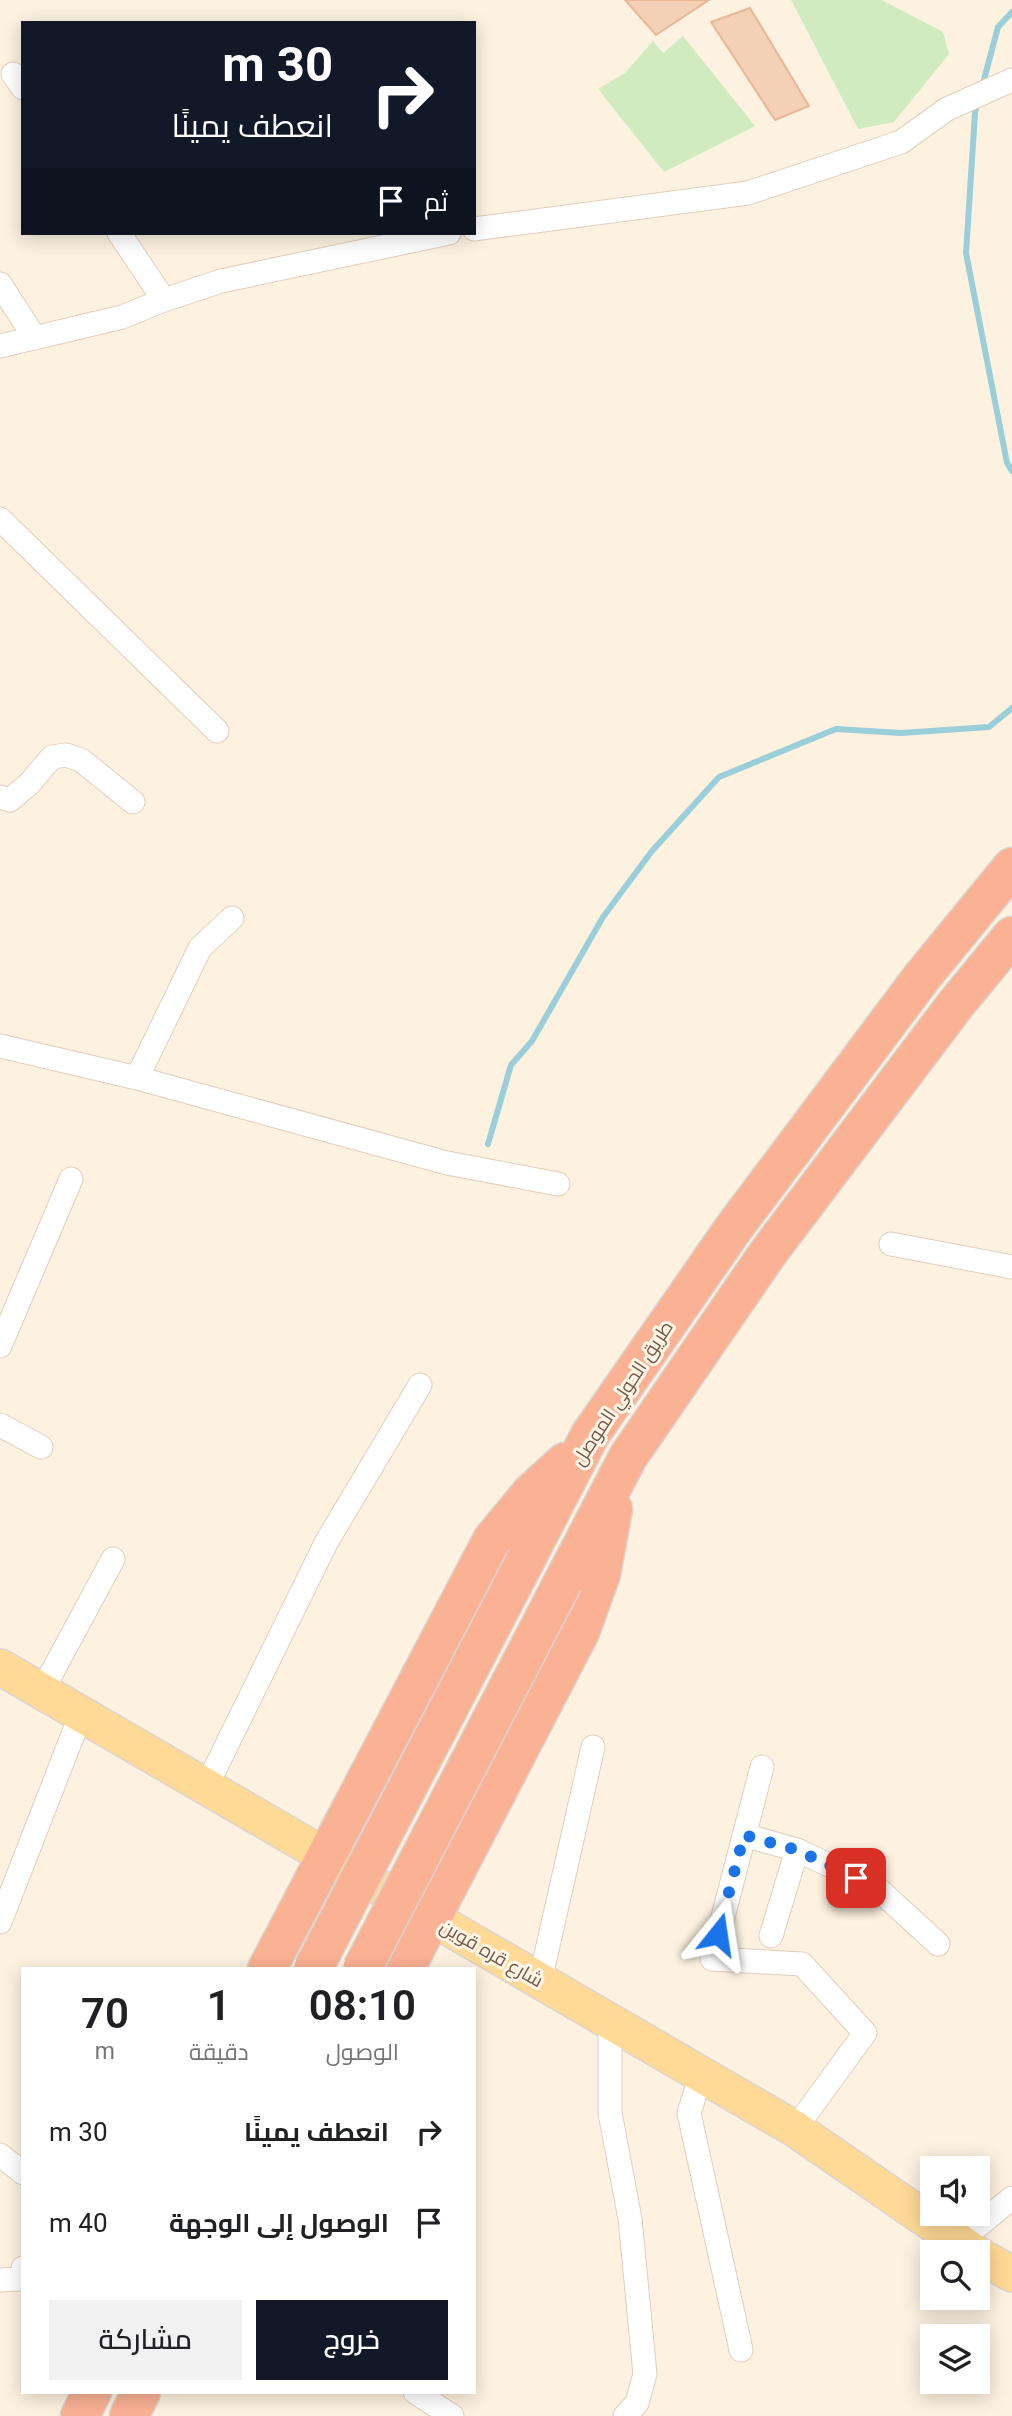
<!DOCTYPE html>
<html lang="ar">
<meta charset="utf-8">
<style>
:root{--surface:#fff;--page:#f2f2f2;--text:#202124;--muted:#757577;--accent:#111827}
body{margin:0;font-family:Roboto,Cairo,sans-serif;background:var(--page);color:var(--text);direction:rtl;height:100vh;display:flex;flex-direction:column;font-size:26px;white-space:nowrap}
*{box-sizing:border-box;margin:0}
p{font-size:23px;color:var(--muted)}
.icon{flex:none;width:38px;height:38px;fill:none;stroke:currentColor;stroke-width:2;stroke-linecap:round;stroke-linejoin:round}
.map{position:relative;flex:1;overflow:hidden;direction:ltr}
.panel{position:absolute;left:21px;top:1967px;width:455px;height:427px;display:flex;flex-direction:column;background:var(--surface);border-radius:0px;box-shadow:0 4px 18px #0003;direction:rtl}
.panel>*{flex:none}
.guide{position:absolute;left:21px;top:21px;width:455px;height:214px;border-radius:0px;box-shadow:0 4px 18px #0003;direction:rtl;background:#111827;color:#fff;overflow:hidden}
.buttons{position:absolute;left:920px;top:2156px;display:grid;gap:14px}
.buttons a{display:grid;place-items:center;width:70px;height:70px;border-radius:0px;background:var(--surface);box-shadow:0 4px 18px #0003;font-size:35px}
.pin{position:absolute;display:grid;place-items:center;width:60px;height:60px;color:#fff;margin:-30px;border-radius:14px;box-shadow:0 4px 10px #0006}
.me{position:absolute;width:77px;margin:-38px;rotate:15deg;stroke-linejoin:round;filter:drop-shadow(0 0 5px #0008)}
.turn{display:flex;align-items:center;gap:24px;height:147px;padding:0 28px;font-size:32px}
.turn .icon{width:91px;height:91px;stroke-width:2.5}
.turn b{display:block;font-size:49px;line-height:60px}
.then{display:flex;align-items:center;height:66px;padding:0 28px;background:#0003;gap:14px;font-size:26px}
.eta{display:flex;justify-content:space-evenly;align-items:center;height:119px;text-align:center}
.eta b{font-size:42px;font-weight:600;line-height:49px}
.action{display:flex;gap:14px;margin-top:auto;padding:14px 28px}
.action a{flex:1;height:80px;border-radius:0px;background:var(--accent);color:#fff;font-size:28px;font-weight:600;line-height:80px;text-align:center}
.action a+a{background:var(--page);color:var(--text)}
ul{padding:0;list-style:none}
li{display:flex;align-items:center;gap:21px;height:91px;padding:0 28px}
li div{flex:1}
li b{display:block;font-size:26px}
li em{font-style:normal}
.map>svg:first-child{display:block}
.green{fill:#d0ebbf}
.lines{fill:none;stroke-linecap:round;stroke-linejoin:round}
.stream{stroke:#9aced9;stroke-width:6}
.building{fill:#f4d0b7;stroke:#e7b797;stroke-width:2}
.minor-casing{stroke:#e1cebc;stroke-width:25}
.primary-casing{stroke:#dbd4cf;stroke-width:38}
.motorway-casing{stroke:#dbd4cf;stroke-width:41}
.minor{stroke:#fff;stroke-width:23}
.primary{stroke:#ffd996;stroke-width:35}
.motorway{stroke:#fab194;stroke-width:38}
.motorway-bridge-casing{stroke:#dbd4cf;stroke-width:41;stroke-linecap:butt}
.motorway-bridge{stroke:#fab194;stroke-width:38}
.route{stroke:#1a73e8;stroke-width:12;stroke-dasharray:0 21.6}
.labels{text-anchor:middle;stroke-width:6;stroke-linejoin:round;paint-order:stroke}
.street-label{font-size:19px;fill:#755847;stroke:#fff6e7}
</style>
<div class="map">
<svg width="1012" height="2416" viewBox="0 0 1012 2416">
<rect width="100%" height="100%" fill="#fdf2e0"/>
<path class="green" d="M 791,0 L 882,0 L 943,32 L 949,54 L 894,122 L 858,129 Z
M 683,36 L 755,126 L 664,172 L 598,89 L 625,73 L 653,41 L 663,53 Z"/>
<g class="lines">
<path class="stream" d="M 982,87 L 998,27 L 1012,12
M 978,101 L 975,113 L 966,253 L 1007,463 L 1012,471
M 488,1144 L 511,1065 L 532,1041 L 603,917 L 652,851 L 719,777 L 836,729 L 901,733 L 989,727 L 1012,708"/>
</g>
<path class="building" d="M 625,0 L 709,0 L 656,35 Z
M 750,8 L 809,106 L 775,120 L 711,22 Z"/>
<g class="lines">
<defs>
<path id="minor" d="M 13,74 L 23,88
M 474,229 L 748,193 L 901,142 L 947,109 L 1012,80
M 119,233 L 164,300
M 0,284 L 35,338
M 0,346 L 122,317 L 164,300 L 221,281 L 449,233
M 0,519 L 217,731
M 0,797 L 10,800 L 29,784 L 52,757 L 66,755 L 81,760 L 133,802
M 0,1046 L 137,1078 L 447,1163 L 558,1184
M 137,1078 L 200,948 L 232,918
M 891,1244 L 1012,1267
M 0,1346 L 71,1179
M 0,1425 L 41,1447
M 42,1691 L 113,1559
M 762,1767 L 712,1959 L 802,1964 L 865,2033 L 795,2129
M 206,1787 L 327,1541 L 420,1385
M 744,1835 L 797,1850 L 771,1936
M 797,1850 L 876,1887 L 938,1944
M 0,1922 L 81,1714
M 540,1981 L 593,1747
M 610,2022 L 610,2113 L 630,2219 L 645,2374 L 637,2403 L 625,2416
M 701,2075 L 689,2113 L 741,2350
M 0,2155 L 23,2173
M 957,2243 L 1012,2198
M 0,2280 L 21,2279 L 23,2268
M 415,2392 L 452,2416"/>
<path id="primary" d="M 0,1667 L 795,2129 L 974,2252
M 978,2255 L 1012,2274"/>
<path id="motorway" d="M 524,1563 L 590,1435 L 733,1229 L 922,977 L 1012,867
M 563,1582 L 628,1457 L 768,1253 L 956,1004 L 1012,936
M 267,1969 L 492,1540 L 531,1493 L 565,1462
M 405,1969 L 580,1632 L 601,1574 L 613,1509
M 80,2416 L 92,2392
M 129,2416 L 141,2392"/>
</defs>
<use href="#minor" class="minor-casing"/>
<use href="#primary" class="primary-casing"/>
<use href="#motorway" class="motorway-casing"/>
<use href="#minor" class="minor"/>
<use href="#primary" class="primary"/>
<use href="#motorway" class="motorway"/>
<defs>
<path id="motorway-bridge" d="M 313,1969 L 524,1563
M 362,1969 L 563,1582"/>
</defs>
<use href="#motorway-bridge" class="motorway-bridge-casing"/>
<use href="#motorway-bridge" class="motorway-bridge"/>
</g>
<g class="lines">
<path class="route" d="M 718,1934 L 744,1835 L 797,1850 L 856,1878"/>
</g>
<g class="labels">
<g class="street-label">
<text transform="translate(622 1393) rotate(-57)" y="7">طريق الحولي الموصل</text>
<text transform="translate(492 1953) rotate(30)" y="7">شارع قره قوين</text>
</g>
</g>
</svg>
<div class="buttons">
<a><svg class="icon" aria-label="sound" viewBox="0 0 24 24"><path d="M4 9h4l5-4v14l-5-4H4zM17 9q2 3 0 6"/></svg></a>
<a><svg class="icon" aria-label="search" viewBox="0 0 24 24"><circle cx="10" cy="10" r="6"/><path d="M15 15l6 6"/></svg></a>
<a><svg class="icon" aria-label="layers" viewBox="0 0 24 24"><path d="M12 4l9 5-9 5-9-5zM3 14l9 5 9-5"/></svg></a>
</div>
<div class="pin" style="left:856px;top:1878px;background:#d93025"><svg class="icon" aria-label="arrive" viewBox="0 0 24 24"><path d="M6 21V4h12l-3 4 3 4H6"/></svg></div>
<svg class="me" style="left:718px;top:1934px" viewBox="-20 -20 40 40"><path d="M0-17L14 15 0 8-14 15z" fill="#1a73e8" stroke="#fff" stroke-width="4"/></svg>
<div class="guide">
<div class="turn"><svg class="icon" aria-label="right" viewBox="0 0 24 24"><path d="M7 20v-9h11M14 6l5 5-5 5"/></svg><div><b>30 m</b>انعطف يمينًا</div></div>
<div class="then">ثم<svg class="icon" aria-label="arrive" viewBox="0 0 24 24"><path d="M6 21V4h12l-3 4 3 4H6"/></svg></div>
</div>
<section class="panel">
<div class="eta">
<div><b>08:10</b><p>الوصول</p></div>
<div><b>1</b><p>دقيقة</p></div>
<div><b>70</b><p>m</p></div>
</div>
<ul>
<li><svg class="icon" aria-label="right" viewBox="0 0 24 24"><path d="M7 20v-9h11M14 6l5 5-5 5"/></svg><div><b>انعطف يمينًا</b></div><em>30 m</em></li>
<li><svg class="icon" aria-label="arrive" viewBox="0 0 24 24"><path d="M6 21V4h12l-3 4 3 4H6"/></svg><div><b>الوصول إلى الوجهة</b></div><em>40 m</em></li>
</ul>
<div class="action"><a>خروج</a><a>مشاركة</a></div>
</section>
</div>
